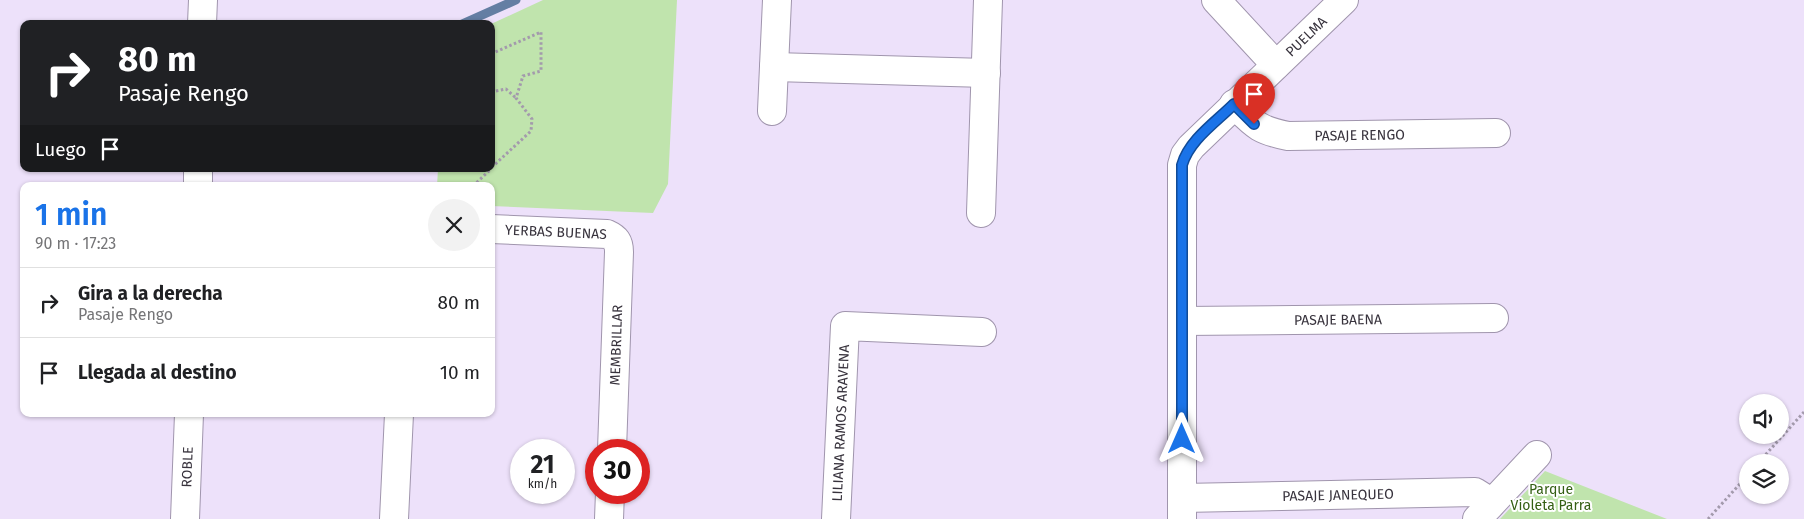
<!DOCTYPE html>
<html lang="es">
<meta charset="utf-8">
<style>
:root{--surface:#fff;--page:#f2f2f2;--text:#202124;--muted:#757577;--line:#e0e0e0;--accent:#1a73e8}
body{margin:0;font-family:"Fira Sans",sans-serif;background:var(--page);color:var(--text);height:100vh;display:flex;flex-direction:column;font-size:19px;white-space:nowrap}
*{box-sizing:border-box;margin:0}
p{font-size:16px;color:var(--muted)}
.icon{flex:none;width:28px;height:28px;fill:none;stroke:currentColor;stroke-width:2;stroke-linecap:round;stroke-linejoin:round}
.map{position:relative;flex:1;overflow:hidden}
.sheet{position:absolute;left:20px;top:182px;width:475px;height:235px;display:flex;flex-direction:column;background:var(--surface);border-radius:10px;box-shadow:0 1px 4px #0004}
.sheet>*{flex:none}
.hud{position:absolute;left:20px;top:20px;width:475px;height:152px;border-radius:10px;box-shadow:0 1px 4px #0004;background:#202124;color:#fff;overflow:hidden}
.tools{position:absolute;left:1739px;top:394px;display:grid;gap:10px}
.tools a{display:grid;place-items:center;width:50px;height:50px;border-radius:50%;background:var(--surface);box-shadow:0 1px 4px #0004;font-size:25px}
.speed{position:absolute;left:510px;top:439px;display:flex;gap:10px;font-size:25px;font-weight:700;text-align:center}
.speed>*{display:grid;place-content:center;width:65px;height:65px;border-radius:50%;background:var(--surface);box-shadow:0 1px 4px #0004;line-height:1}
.speed small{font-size:12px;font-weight:400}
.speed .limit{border:8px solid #d22;background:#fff;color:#111}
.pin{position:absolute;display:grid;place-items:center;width:42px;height:42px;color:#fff;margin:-51px -21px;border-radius:50% 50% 50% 0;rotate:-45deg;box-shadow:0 0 5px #0007}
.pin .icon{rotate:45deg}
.me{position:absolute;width:55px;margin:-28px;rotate:0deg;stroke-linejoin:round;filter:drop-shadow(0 0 4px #0008)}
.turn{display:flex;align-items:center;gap:18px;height:105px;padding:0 15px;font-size:22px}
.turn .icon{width:65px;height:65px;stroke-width:2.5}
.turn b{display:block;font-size:35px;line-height:42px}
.then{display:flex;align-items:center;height:48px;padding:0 15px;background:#0003;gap:10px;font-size:19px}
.round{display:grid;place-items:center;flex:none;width:52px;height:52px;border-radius:26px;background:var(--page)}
.overview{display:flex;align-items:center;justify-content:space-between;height:85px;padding:0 15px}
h1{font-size:30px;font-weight:600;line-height:38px;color:var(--accent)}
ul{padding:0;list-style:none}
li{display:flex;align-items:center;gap:15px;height:70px;padding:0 15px;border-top:1px solid var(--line)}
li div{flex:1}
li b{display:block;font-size:19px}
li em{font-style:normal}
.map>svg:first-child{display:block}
.green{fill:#c0e4ad}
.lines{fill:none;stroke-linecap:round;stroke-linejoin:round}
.stream{stroke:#647ea3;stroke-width:9}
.street-casing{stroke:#a095ad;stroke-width:30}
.path{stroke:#a39aac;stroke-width:3;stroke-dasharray:2.5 2.5;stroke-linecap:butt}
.street{stroke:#fff;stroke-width:28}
.route-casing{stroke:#114b97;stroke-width:12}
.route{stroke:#1a73e8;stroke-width:9}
.labels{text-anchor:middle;stroke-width:4;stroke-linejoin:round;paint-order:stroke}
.street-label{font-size:14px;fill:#38333d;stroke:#fff}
.park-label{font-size:14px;fill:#345f13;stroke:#fff}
</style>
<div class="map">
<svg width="1804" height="519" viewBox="0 0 1804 519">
<rect width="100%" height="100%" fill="#ede1fa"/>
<path class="green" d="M 543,0 L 677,0 L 668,184 L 653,213 L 491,206 L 491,186 L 437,186 L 438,169 L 491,169 L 491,24 Z
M 1545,471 L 1667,519 L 1500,519 Z"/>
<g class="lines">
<path class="stream" d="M 462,24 L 516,0"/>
<defs>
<g id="street">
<path d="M 1216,0 L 1276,65"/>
<path d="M 202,24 L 203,0"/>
<path d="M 774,67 L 986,73"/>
<path id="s1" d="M 1234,104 C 1255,125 1258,130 1288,136 L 1496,133"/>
<path d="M 772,111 L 777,0"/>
<path d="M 198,186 L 198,169"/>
<path d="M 981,213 L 988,0"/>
<path id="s2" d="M 491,229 L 607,234 C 616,238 619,242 619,252 L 612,450"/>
<path id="s3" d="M 1182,321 L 1494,318"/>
<path id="s4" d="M 1182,498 L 1475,492 L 1483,497 L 1490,505"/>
<path id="s5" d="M 185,519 L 189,414"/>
<path d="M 394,519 L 399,414"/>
<path d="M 609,519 L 610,492"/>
<path id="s6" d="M 836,519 L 845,326 L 982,332"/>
<path id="s7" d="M 1182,519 L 1182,165 L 1185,155 L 1191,147 L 1344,0"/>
<path d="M 1477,519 L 1537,455"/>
</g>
</defs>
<use href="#street" class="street-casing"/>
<path class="path" d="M 491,54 L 541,32 L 541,71 L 523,76 L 516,98 L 532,119 L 531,131 L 491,168
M 491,92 L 506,89 L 516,98
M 491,160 L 495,164
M 473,186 L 491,169
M 1759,462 L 1804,412
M 1708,519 L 1748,475"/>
<use href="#street" class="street"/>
</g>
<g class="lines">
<defs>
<path id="route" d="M 1182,439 L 1182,165 C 1189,140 1216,122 1234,104 L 1254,124"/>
</defs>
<use href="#route" class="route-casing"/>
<use href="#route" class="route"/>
</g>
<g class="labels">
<g class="street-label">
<text dy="5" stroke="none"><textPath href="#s7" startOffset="534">PUELMA</textPath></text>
<text dy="5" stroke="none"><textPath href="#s1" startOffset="136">PASAJE RENGO</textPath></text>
<text dy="5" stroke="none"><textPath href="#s2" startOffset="65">YERBAS BUENAS</textPath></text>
<text dy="5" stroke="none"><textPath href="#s3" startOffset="156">PASAJE BAENA</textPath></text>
<text transform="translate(616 345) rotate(-88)" y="5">MEMBRILLAR</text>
<text dy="5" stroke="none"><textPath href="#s6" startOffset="96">LILIANA RAMOS ARAVENA</textPath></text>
<text dy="5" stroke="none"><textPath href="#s5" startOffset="52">ROBLE</textPath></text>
<text dy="5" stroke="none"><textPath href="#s4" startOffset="156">PASAJE JANEQUEO</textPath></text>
</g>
<g class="park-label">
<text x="1551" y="494">Parque<tspan x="1551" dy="16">Violeta Parra</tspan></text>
</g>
</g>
</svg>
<div class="tools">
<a><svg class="icon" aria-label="sound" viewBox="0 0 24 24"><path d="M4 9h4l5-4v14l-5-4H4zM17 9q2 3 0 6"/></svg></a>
<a><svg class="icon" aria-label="layers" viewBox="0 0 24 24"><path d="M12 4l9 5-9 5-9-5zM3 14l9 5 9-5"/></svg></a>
</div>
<div class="speed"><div>21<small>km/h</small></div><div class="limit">30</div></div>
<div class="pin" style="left:1254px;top:124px;background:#d93025"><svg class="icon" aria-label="arrive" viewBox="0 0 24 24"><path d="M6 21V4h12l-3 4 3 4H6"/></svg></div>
<svg class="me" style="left:1182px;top:439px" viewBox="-20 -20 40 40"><path d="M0-17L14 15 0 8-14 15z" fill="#1a73e8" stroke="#fff" stroke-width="4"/></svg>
<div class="hud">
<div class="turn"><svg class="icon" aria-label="right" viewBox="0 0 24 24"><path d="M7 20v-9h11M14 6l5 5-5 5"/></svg><div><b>80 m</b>Pasaje Rengo</div></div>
<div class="then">Luego<svg class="icon" aria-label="arrive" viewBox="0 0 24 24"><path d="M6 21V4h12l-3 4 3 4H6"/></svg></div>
</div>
<section class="sheet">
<div class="overview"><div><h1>1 min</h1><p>90 m · 17:23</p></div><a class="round"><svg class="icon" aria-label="close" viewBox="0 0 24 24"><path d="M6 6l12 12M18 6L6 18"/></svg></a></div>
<ul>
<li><svg class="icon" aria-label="right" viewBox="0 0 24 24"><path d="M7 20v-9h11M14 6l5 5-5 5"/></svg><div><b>Gira a la derecha</b><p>Pasaje Rengo</p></div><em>80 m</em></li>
<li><svg class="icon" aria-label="arrive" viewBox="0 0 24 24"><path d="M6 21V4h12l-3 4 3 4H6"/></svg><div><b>Llegada al destino</b></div><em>10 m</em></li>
</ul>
</section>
</div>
